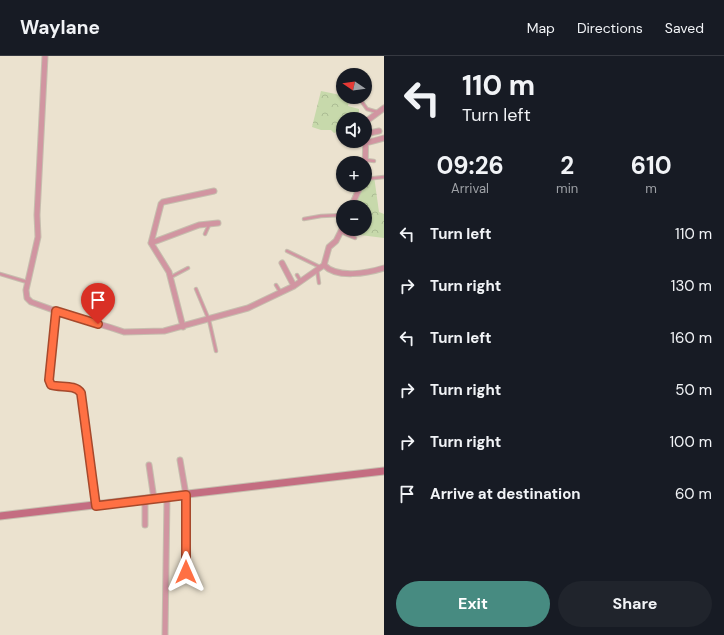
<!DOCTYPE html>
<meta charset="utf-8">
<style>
:root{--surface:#171b24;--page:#20242c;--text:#f1f3f6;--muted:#9ea1a6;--line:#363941;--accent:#478b81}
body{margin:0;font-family:"DM Sans",sans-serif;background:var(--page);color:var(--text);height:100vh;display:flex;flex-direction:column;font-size:15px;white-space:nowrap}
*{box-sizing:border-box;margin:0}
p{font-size:13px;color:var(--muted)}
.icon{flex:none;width:22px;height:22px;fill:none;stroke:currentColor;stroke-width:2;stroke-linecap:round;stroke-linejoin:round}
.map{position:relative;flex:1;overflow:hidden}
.side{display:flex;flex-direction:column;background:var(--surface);width:340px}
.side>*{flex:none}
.guide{background:#171b24;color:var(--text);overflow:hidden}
.needle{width:26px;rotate:283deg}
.buttons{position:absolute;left:336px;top:12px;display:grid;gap:8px}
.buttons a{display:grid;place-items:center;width:36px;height:36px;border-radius:50%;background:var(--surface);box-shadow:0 1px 3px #0004;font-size:20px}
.pin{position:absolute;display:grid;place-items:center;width:34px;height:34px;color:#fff;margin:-41px -17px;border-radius:50% 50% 50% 0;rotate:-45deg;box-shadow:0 0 4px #0007}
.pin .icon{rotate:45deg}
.me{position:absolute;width:44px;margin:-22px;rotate:0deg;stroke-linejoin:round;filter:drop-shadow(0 0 3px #0008)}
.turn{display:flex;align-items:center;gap:14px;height:84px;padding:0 12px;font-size:18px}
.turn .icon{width:52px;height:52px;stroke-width:2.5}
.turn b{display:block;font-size:28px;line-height:34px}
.eta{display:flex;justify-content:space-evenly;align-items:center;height:68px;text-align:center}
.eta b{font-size:24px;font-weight:700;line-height:28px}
.action{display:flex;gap:8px;margin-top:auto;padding:8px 12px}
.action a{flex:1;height:46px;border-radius:24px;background:var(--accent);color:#fff;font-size:16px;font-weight:700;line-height:46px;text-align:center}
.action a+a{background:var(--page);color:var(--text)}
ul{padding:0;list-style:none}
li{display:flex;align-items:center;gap:12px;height:52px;padding:0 12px}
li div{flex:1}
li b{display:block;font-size:15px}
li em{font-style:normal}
header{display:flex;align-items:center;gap:24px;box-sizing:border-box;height:56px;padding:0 20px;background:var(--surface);border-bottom:1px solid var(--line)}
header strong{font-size:19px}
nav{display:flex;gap:22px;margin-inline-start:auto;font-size:14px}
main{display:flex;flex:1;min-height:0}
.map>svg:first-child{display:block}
.forest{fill:url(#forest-crowns)}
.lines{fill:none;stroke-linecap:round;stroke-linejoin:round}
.lane-casing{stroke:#c6beae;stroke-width:4.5}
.street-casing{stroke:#c6beae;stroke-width:7}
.secondary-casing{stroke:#c6beae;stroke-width:9}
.lane{stroke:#d195a1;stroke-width:2.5}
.street{stroke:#d195a1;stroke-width:5}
.secondary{stroke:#c46d81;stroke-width:7}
.route-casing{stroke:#a6492c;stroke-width:10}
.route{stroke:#ff7043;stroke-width:7}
</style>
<header>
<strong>Waylane</strong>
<nav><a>Map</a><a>Directions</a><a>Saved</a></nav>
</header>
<main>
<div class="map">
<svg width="384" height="579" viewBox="0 0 384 579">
<defs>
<pattern id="forest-crowns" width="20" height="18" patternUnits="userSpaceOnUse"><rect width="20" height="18" fill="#c7d9ab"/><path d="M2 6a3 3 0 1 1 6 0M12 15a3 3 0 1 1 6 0" fill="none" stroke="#abbb93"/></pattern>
</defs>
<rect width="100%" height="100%" fill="#ebe2cf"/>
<path class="forest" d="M 321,35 L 350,41 L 348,50 L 359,53 L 359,63 L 343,63 L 343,74 L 334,77 L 331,74 L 321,74 L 312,71 Z
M 365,120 L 374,120 L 379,156 L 384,158 L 384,182 L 360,179 L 360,173 L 365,173 L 365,151 L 348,151 L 357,129 L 365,129 Z"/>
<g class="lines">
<defs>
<path id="lane" d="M 362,46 L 367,53 L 377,56
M 343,86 L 350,88 L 366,87
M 366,104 L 374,105
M 365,123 L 384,121
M 304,163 L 321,160 L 343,159
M 341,176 L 355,182
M 205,178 L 209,169
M 287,195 L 320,211
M 317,213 L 319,227
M 0,218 L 27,226
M 297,219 L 300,224
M 171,221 L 188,212
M 276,229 L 281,237
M 196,233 L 209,264 L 216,295"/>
<path id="street" d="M 45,0 L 37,159 L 38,181 L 26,234 L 27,242 L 31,246 L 56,255 L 112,272 L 124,276 L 164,275 L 248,252 L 294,230 L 324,209 L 329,191 L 336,185 L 343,171
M 365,78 L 379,75
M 366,87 L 384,82
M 365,118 L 366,68 L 368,64 L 384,52
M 351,151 L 361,129
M 151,187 L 199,169 L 218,167
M 282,207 L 294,230
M 324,209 C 337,223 368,217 384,212
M 56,255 L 49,324 L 51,329 C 61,332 75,328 81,337 L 96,450
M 183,271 L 169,216 L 151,187 L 161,148 L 163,146 L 214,135
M 180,404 L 186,439 L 187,516
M 149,409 L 154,443
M 145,469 L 145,444
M 165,579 L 167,441"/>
<path id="secondary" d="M 0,460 L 384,415"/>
</defs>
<use href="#lane" class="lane-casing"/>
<use href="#street" class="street-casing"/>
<use href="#secondary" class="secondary-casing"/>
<use href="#lane" class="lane"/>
<use href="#street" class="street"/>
<use href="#secondary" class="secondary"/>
</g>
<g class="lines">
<defs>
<path id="route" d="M 98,268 L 56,255 L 49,324 L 51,329 C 61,332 75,328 81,337 L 96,450 L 186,439 L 186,516"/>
</defs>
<use href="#route" class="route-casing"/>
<use href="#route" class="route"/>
</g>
</svg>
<div class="buttons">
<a><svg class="needle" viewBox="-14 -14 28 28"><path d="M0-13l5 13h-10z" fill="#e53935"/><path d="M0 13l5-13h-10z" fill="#9ea1a6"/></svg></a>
<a><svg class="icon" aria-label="sound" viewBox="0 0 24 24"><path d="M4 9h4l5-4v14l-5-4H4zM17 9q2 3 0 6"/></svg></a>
<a>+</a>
<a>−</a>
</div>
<div class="pin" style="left:98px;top:268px;background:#d93025"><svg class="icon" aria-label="arrive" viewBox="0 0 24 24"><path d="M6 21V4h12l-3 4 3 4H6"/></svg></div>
<svg class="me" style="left:186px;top:516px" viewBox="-20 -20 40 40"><path d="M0-17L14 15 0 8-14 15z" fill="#ff7043" stroke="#fff" stroke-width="4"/></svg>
</div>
<section class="side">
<div class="guide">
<div class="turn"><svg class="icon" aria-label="left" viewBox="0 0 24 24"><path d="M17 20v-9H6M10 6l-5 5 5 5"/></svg><div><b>110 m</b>Turn left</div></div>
</div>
<div class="eta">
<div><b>09:26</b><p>Arrival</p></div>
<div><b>2</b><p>min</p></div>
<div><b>610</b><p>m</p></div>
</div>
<ul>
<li><svg class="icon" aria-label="left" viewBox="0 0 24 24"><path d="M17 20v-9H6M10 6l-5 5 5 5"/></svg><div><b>Turn left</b></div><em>110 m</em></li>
<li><svg class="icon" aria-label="right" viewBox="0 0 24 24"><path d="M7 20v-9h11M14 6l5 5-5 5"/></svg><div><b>Turn right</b></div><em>130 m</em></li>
<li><svg class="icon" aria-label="left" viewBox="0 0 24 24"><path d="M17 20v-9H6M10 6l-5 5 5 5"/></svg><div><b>Turn left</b></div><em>160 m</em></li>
<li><svg class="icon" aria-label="right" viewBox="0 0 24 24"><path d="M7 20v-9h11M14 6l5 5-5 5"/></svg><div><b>Turn right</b></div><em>50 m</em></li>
<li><svg class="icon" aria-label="right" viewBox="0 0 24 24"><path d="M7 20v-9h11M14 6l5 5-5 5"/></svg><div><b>Turn right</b></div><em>100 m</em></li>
<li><svg class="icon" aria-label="arrive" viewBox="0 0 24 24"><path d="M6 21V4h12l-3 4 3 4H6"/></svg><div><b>Arrive at destination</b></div><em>60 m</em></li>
</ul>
<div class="action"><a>Exit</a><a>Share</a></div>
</section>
</main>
